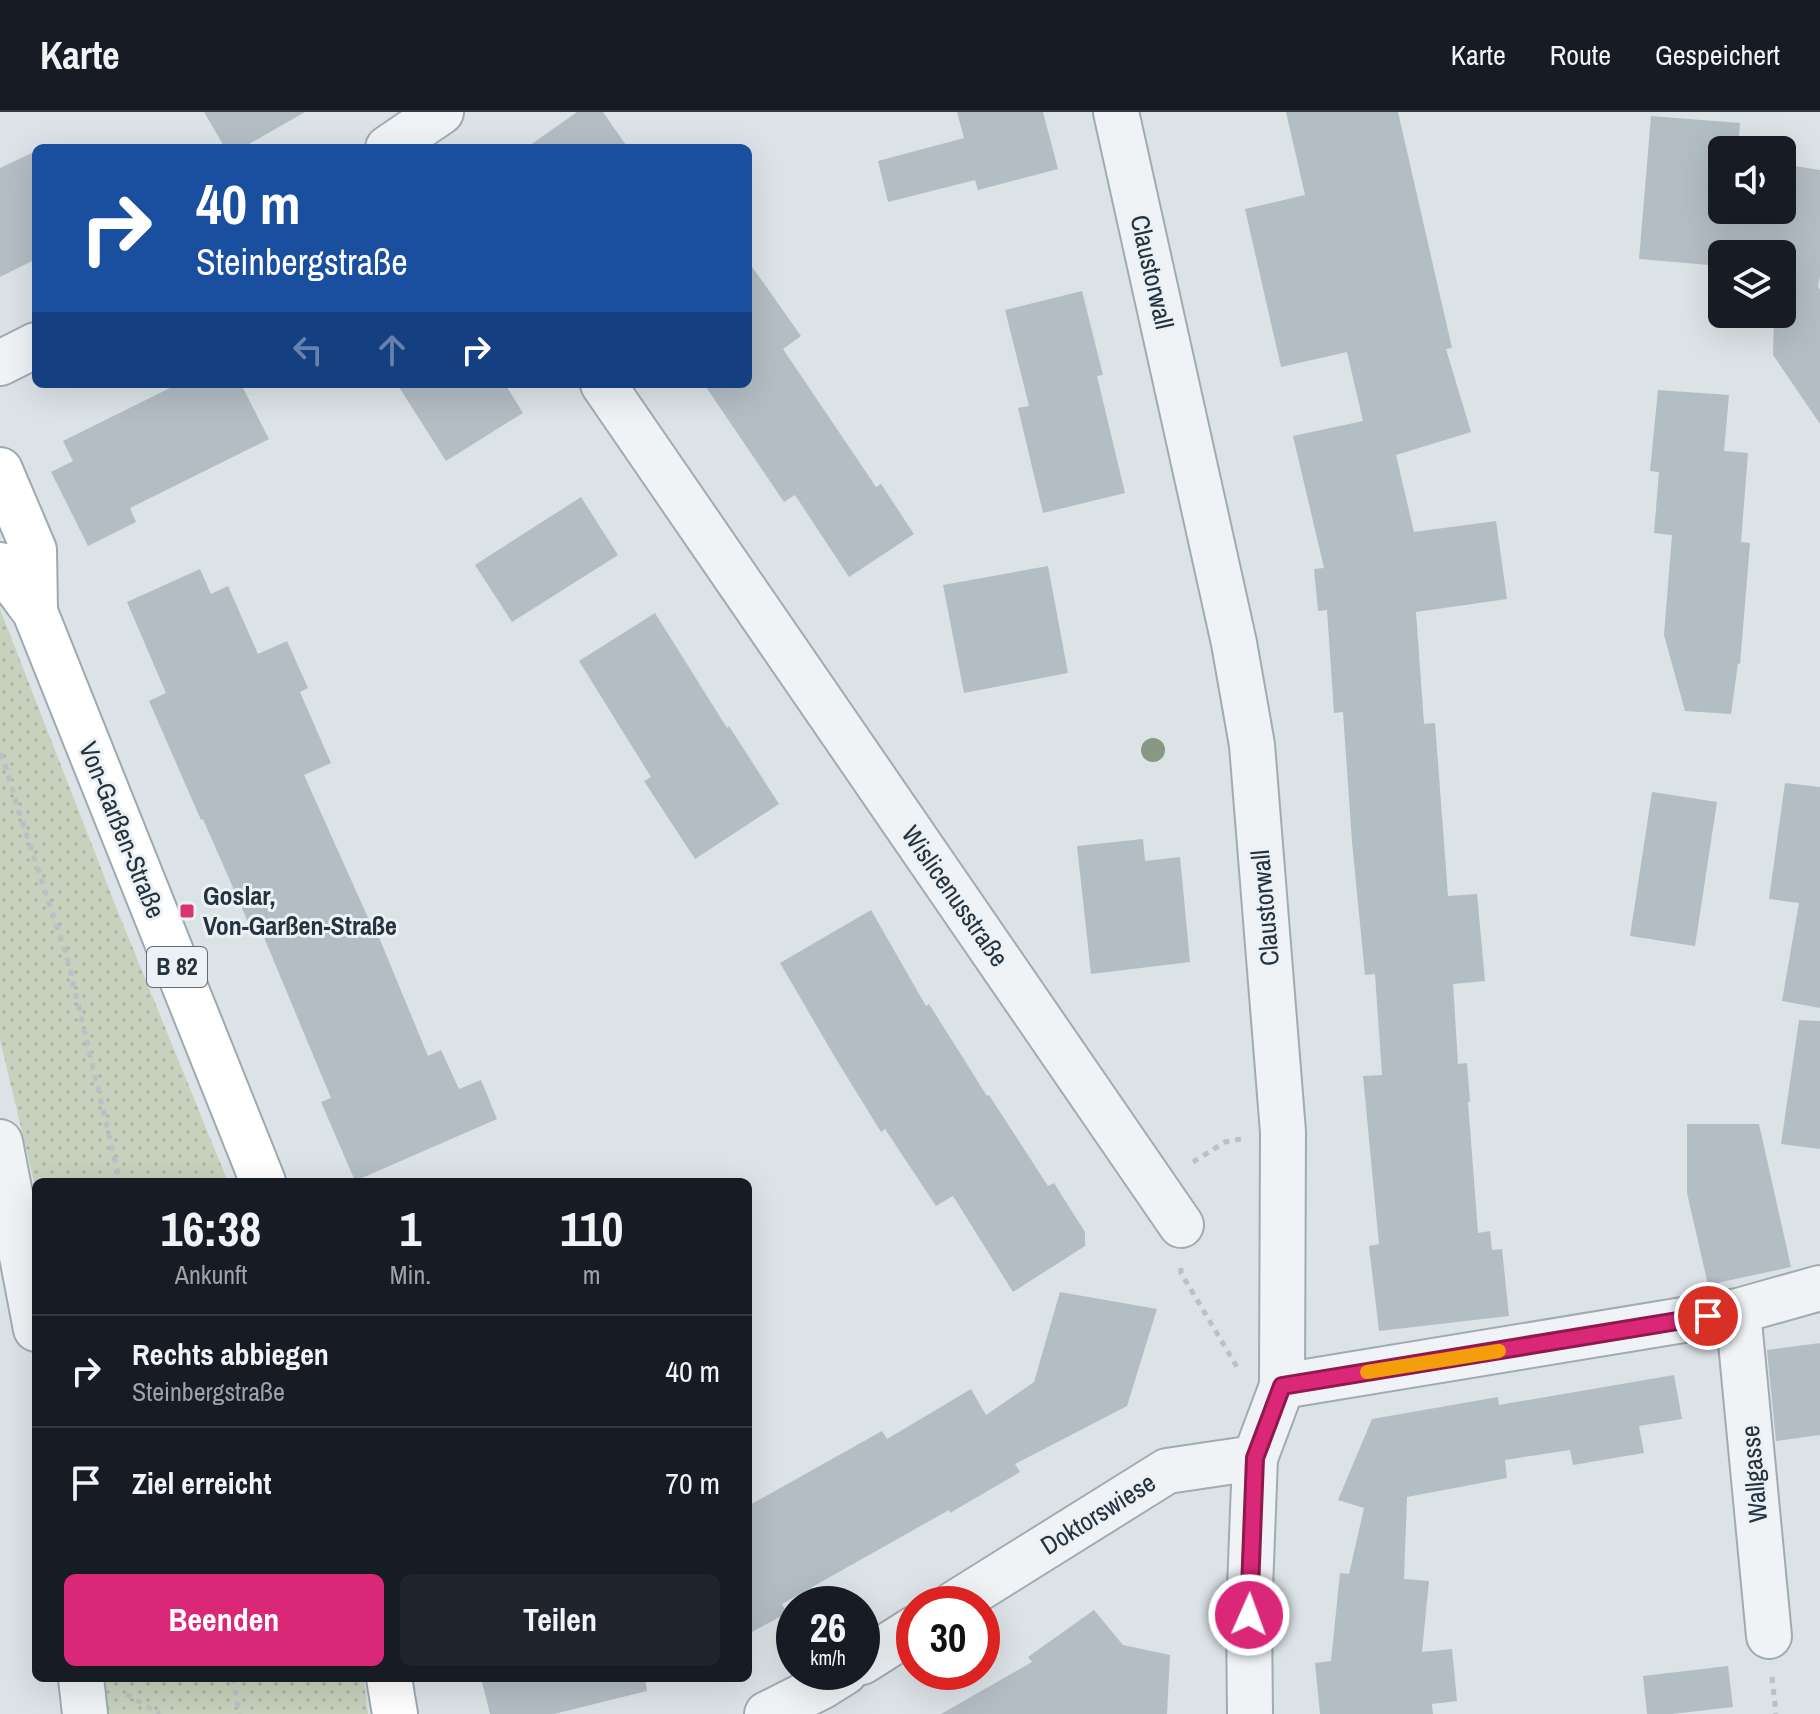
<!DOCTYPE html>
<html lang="de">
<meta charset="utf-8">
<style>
:root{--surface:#171b24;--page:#20242c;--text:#f1f3f6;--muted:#9ea1a6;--line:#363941;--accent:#db2777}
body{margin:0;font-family:"Archivo Narrow",sans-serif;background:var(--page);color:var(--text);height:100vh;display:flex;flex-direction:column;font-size:30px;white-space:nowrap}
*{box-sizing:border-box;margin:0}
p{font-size:26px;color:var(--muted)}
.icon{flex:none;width:44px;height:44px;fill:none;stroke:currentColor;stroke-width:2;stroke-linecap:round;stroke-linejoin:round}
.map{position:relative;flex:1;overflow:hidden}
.drawer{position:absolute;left:32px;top:1066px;width:720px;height:504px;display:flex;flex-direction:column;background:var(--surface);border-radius:12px;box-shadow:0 8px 32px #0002}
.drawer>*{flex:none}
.top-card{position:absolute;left:32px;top:32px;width:720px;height:244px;border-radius:12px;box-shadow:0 8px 32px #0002;background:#1a4fa0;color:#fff;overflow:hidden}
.tools{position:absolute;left:1708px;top:24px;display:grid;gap:16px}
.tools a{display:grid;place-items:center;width:88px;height:88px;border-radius:12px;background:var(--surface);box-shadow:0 8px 32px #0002;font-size:40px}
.speed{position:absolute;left:776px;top:1474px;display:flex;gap:16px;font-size:40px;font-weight:700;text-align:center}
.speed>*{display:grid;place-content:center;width:104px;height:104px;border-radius:50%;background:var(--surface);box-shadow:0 8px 32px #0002;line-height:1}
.speed small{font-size:20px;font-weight:400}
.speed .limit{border:12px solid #d22;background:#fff;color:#111}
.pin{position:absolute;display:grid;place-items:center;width:68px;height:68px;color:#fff;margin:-34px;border:4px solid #fff;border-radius:50%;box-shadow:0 2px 8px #0007}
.me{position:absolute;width:88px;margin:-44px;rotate:2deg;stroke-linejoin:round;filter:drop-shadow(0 0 6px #0008)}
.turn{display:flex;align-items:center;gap:28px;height:168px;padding:0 32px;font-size:36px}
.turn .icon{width:104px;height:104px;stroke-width:2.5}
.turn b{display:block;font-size:56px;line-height:68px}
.lanes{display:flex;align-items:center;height:76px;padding:0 32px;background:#0003;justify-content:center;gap:40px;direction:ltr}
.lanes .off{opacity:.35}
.eta{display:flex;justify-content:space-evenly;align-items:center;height:136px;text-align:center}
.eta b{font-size:48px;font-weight:800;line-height:56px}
.primary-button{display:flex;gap:16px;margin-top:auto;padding:16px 32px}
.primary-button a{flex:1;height:92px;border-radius:12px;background:var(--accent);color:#fff;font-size:32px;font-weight:800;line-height:92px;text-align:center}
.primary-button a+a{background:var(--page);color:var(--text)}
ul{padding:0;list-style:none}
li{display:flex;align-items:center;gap:24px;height:112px;padding:0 32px;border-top:2px solid var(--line)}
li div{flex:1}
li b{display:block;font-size:30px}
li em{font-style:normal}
header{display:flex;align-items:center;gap:48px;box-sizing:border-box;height:112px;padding:0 40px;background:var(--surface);border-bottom:2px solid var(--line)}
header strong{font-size:38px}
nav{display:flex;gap:44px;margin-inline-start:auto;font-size:28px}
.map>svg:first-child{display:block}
.park{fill:url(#park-dots)}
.building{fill:#b3bdc4}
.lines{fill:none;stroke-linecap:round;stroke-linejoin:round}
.minor-casing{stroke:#a1abb1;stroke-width:48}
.major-casing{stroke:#9baab4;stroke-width:48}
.path{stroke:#bac1c6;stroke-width:5;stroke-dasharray:6 6;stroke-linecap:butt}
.minor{stroke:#eff3f6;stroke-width:44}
.major{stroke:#fff;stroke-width:44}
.tree{fill:#879883}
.route-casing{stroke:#8e194d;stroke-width:20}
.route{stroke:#db2777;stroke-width:14}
.slow{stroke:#f59e0b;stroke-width:14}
.poi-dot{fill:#d7376e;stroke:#ebf1f5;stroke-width:3}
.labels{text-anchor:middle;stroke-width:6;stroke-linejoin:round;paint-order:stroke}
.shield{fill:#ebf1f5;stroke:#606c76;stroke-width:2}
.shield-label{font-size:24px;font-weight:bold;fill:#25333f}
.street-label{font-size:26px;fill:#25333f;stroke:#ebf1f5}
.poi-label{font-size:26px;font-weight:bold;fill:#25333f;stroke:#ebf1f5;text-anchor:start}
</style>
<header>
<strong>Karte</strong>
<nav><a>Karte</a><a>Route</a><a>Gespeichert</a></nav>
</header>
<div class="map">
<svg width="1820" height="1602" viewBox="0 0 1820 1602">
<defs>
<pattern id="park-dots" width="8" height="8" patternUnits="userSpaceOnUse" patternTransform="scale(2)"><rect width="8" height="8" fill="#c6d2bd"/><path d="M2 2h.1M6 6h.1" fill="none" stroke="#aab5a4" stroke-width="1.8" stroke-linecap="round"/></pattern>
</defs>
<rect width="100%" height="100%" fill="#dce3e7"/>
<path class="park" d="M 0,497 L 118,800 L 228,1070 L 36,1070 L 36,1078 L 0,928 Z
M 100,1566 L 364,1566 L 368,1602 L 103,1602 Z"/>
<path class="building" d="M 204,0 L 305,0 L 242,36 L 225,36 Z
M 577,0 L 603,0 L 628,36 L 526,36 Z
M 957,0 L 1043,0 L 1058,57 L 978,78 L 975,68 L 888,90 L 878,49 L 964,26 Z
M 1286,0 L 1398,0 L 1452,236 L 1446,237 L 1471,320 L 1396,343 L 1414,420 L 1496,409 L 1507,487 L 1416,500 L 1424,612 L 1435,611 L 1448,784 L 1477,782 L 1485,869 L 1453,872 L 1458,952 L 1467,951 L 1470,990 L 1468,990 L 1478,1121 L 1490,1119 L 1492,1138 L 1502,1137 L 1509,1204 L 1379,1219 L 1369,1134 L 1379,1132 L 1363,964 L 1382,963 L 1375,862 L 1365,863 L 1352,730 L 1343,600 L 1334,601 L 1327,498 L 1318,499 L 1314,457 L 1324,456 L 1293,324 L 1363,309 L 1347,240 L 1281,255 L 1245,97 L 1305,83 Z
M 1651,4 L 1740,11 L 1738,38 L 1722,38 L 1722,98 L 1782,98 L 1782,52 L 1820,58 L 1820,164 L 1818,174 L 1820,178 L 1820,312 L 1773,243 L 1774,202 L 1782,202 L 1782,142 L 1722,142 L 1722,156 L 1721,154 L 1639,147 Z
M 36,39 L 36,147 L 0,165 L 0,56 Z
M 748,149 L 801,224 L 783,237 L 876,375 L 881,372 L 914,422 L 849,465 L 795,383 L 784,390 L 704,272 L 748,272 Z
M 1082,179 L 1103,263 L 1097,264 L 1125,381 L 1043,401 L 1018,296 L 1029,294 L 1005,198 Z
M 178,272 L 241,272 L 269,327 L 130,396 L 136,410 L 88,434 L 51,360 L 73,349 L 63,329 Z
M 397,272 L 505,272 L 523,301 L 446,349 Z
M 1658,278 L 1729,283 L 1724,339 L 1748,341 L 1741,430 L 1750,431 L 1740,552 L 1738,551 L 1731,602 L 1685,599 L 1664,523 L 1672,423 L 1654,421 L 1659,360 L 1650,359 Z
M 581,385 L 618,443 L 512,510 L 475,453 Z
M 1048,454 L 1068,561 L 964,581 L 943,473 Z
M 200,457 L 211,482 L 228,474 L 258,542 L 287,529 L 308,576 L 300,580 L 331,651 L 304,663 L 374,819 L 376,818 L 428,944 L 441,938 L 459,977 L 481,968 L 497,1007 L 355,1069 L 321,990 L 331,986 L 263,823 L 255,826 L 203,707 L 201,708 L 149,589 L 166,581 L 127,490 Z
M 655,501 L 727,616 L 729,614 L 779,692 L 695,747 L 644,669 L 651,665 L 579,549 Z
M 1785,671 L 1820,675 L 1820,896 L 1782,889 L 1799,791 L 1769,787 Z
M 1652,680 L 1717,690 L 1695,834 L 1630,824 Z
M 1143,727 L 1145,749 L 1180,745 L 1190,850 L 1091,862 L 1077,734 Z
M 871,798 L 926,894 L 929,892 L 987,984 L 989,983 L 1048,1074 L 1054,1071 L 1085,1120 L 1085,1134 L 1013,1180 L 953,1084 L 936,1094 L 885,1017 L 881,1020 L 836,947 L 780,851 Z
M 1799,908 L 1820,909 L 1820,1037 L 1781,1032 Z
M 1687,1012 L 1759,1012 L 1791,1155 L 1708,1173 L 1687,1081 Z
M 1060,1180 L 1157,1197 L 1127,1294 L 1015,1352 L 1020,1360 L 950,1401 L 949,1398 L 782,1492 L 787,1501 L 748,1522 L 748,1394 L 882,1319 L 887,1327 L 971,1277 L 986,1303 L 1034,1270 Z
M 1820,1231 L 1820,1323 L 1776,1329 L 1767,1238 Z
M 1674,1263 L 1682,1307 L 1639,1314 L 1644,1341 L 1573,1353 L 1570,1338 L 1505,1348 L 1507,1366 L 1407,1385 L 1404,1467 L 1429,1469 L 1422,1540 L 1452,1537 L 1457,1589 L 1432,1592 L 1433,1602 L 1320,1602 L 1315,1551 L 1331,1549 L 1340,1461 L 1349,1462 L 1364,1396 L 1338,1388 L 1372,1307 L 1498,1285 L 1499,1293 Z
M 1094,1498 L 1123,1533 L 1170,1543 L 1167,1602 L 941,1602 L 1032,1550 L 1028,1545 Z
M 1728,1554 L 1733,1595 L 1672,1602 L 1647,1602 L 1643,1564 Z
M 481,1566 L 645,1566 L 647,1579 L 554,1602 L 490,1602 Z"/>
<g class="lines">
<defs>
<path id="minor" d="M 1116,0 L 1234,531 L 1252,633 L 1283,1020 L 1282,1274 L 1255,1346 L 1249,1503 L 1250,1602
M 388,36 L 441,0
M 0,251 L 36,233
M 603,272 L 1181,1113
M 0,1030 L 36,1217
M 1738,1199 L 1769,1524
M 1282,1274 L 1738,1199 L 1820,1176
M 954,1492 L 1167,1359 L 1255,1346
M 862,1550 L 914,1517
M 81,1566 L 85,1602
M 767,1602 L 821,1575 L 845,1560"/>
<path id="major" d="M 0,358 L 34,438 L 35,500
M 0,453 L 35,500 L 263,1070
M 389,1566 L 395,1602"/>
</defs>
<use href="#minor" class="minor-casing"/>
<use href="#major" class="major-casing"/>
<path class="path" d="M 0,641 L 6,656 L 18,697 L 67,845 L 120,1070
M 1193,1050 L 1225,1030 L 1241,1027
M 1181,1156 L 1181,1161 L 1237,1255
M 1772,1565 L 1776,1602
M 233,1566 L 239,1602
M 126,1582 L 160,1602"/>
<use href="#minor" class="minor"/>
<use href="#major" class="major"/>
</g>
<circle class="tree" cx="1153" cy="638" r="12"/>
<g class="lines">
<defs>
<path id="route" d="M 1249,1503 L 1255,1346 L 1282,1274 L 1708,1204"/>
</defs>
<use href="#route" class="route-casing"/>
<use href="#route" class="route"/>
<path class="slow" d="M 1367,1260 L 1499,1239"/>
</g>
<rect class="poi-dot" x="179" y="791" width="16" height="16" rx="4"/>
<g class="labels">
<rect class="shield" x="147" y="835" width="60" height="40" rx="6"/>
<g class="shield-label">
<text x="177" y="863">B 82</text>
</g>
<g class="street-label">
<text transform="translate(1152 160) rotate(77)" y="9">Claustorwall</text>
<text transform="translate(122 718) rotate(68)" y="9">Von-Garßen-Straße</text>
<text transform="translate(955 784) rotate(55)" y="9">Wislicenusstraße</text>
<text transform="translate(1265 796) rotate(-95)" y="9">Claustorwall</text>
<text transform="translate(1754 1362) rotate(-95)" y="9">Wallgasse</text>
<text transform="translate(1098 1402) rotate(-32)" y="9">Doktorswiese</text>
</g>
<g class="poi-label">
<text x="203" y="793">Goslar,<tspan x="203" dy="30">Von-Garßen-Straße</tspan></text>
</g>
</g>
</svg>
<div class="tools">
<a><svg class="icon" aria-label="sound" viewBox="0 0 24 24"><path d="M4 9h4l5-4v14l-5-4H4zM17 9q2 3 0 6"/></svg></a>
<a><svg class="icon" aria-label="layers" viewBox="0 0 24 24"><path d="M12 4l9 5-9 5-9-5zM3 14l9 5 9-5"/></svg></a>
</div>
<div class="speed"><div>26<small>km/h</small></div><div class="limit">30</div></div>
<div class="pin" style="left:1708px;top:1204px;background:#d93025"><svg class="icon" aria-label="arrive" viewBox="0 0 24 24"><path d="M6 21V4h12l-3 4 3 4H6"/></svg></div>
<svg class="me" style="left:1249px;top:1503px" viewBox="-20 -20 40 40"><circle r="17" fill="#db2777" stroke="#fff" stroke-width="3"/><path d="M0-11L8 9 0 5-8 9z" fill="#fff"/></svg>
<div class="top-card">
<div class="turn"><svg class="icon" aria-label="right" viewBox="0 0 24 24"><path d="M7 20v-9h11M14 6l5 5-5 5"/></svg><div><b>40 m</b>Steinbergstraße</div></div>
<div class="lanes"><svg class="icon off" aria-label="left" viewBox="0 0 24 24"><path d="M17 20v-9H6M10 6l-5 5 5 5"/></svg><svg class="icon off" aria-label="ahead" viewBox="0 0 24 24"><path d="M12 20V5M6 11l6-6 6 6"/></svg><svg class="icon" aria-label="right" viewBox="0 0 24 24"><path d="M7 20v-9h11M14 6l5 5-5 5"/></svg></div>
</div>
<section class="drawer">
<div class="eta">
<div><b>16:38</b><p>Ankunft</p></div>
<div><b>1</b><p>Min.</p></div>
<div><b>110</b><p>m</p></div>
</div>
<ul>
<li><svg class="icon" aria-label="right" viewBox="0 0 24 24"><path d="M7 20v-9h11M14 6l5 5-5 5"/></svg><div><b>Rechts abbiegen</b><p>Steinbergstraße</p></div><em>40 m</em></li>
<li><svg class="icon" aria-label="arrive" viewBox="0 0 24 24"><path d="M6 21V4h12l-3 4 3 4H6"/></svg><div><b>Ziel erreicht</b></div><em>70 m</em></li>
</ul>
<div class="primary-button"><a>Beenden</a><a>Teilen</a></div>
</section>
</div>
